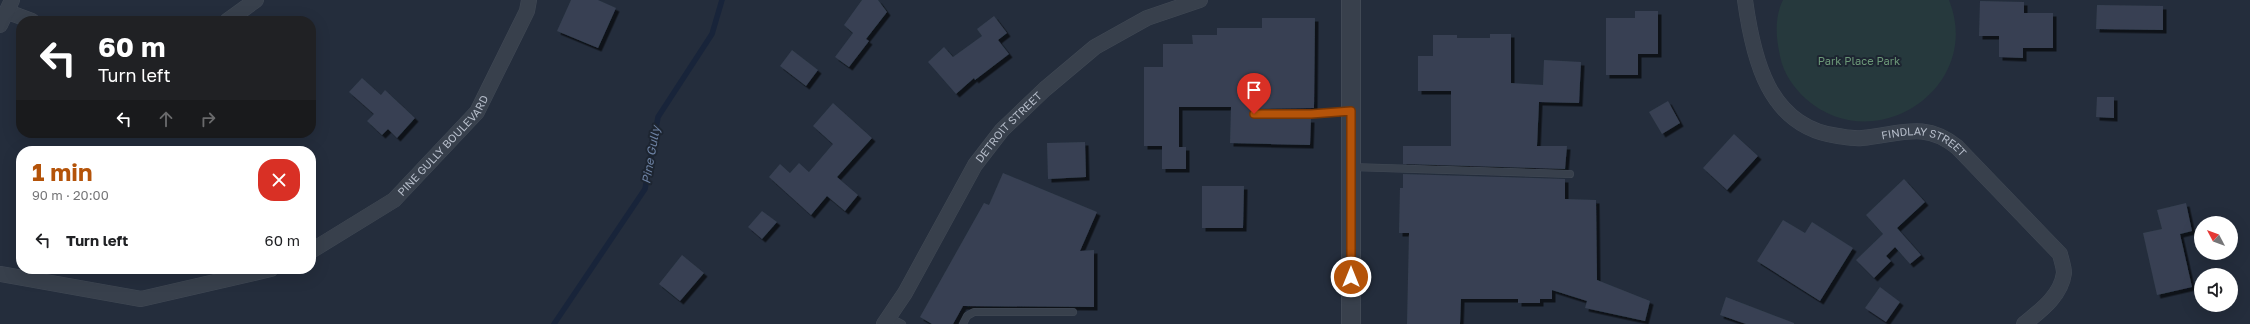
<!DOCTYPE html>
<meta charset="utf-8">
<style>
:root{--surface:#fff;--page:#f2f2f2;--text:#202124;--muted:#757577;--accent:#b45309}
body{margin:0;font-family:"Golos Text",sans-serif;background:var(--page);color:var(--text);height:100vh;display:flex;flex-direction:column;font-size:15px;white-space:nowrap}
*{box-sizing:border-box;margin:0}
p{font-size:13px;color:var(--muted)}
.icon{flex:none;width:22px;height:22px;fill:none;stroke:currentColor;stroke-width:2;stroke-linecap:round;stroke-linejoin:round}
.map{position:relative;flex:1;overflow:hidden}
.side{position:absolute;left:16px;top:146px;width:300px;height:128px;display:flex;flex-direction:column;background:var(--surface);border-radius:16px;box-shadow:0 4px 16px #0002}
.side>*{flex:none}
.guide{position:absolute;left:16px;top:16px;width:300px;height:122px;border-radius:16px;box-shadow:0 4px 16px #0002;background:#202124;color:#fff;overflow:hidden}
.needle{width:26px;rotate:311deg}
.tools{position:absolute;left:2194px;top:216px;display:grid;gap:8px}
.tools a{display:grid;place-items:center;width:44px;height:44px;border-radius:50%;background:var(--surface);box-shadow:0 4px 16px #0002;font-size:20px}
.pin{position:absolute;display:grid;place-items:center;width:34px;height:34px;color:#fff;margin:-41px -17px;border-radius:50% 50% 50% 0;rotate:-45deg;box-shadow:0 0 4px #0007}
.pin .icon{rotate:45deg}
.me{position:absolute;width:44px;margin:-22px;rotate:0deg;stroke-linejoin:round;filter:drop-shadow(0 0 3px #0008)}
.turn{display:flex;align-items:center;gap:14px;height:84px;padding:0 16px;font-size:18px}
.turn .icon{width:52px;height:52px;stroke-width:2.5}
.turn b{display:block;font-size:28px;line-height:34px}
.lanes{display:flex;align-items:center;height:38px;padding:0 16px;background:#0003;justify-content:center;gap:20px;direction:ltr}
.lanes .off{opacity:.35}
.round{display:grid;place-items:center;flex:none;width:42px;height:42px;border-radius:16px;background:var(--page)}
.summary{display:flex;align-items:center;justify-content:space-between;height:68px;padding:0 16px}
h1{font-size:24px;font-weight:700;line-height:30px;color:var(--accent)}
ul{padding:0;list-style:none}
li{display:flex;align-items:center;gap:12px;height:52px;padding:0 16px}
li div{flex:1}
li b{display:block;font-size:15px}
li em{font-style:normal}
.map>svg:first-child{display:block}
.green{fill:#26393d}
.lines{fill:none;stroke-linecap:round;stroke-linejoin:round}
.stream{stroke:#18243a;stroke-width:5.5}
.building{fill:#374152;filter:url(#shadow)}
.service-casing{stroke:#414955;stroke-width:8}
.minor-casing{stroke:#414955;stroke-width:16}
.tertiary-casing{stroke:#414955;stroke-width:20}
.service{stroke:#38404c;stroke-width:7}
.minor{stroke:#38404c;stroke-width:15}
.tertiary{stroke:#38404c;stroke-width:18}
.route-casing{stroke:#753606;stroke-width:10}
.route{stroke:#b45309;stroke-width:7}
.labels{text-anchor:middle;stroke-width:4;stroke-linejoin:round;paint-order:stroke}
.park-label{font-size:11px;fill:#6c9878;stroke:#1d2531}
.street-label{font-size:11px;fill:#b4bbc8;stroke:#1d2531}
.water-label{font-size:12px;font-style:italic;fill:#6e83a5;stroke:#1d2531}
</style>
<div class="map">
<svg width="2250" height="324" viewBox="0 0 2250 324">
<defs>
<filter id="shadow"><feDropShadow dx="3.5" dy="3.5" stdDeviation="0" flood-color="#0009"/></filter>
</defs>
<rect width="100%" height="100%" fill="#242d3c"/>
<path class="green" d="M 1783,0 L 1949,0 C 1984,87 1876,160 1806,99 C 1794,88 1783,73 1780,56 C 1776,38 1774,18 1783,0 Z"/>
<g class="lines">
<path class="stream" d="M 554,324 L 645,189 L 658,117 L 712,34 L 722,0"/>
</g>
<path class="building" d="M 571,0 L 598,0 L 616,8 L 598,48 L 557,31 Z
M 862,0 L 878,0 L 887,12 L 866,39 L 869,41 L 849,67 L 835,57 L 853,33 L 844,25 Z
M 1980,1 L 2024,2 L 2024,13 L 2053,13 L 2053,48 L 2023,48 L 2023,58 L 1999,57 L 1999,36 L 1979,36 Z
M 2097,5 L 2163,6 L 2163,30 L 2096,29 Z
M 1635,11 L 1658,11 L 1658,54 L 1638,54 L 1638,75 L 1606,75 L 1606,18 L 1635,18 Z
M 994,16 L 1007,33 L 998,40 L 1009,54 L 975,80 L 974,78 L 956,94 L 928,62 L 944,47 L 953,57 L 982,36 L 977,29 Z
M 1262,18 L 1315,18 L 1314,108 L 1255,109 L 1250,114 L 1255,119 L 1311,119 L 1310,145 L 1230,143 L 1231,107 L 1179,107 L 1179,147 L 1186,147 L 1186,169 L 1162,169 L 1162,146 L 1144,146 L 1144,67 L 1163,67 L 1163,44 L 1193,44 L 1192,35 L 1217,35 L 1217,28 L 1262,28 Z
M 1490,34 L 1511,34 L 1511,83 L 1543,85 L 1544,60 L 1581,62 L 1579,103 L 1539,102 L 1537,146 L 1567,146 L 1565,169 L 1403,164 L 1403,146 L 1451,146 L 1451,91 L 1418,91 L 1418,56 L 1433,56 L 1433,35 L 1457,35 L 1457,38 L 1490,38 Z
M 792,50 L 818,70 L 806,86 L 780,66 Z
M 362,78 L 381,95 L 385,90 L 415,118 L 397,138 L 388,129 L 382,135 L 367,121 L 374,114 L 349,92 Z
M 2097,97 L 2114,97 L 2114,118 L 2096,117 Z
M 1668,101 L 1680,123 L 1662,134 L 1649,112 Z
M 833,103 L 872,138 L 837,177 L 858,195 L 845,211 L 827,196 L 811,215 L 769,177 L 780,164 L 790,173 L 799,163 L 809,172 L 833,144 L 813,126 Z
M 1734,134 L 1758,156 L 1727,190 L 1703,168 Z
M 1085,142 L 1086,177 L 1048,179 L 1047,143 Z
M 1003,173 L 1097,212 L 1080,251 L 1094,250 L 1094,307 L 963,306 L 953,324 L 932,324 L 920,317 L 984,203 L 989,205 Z
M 1403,174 L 1565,179 L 1565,199 L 1596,200 L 1597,280 L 1650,301 L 1645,321 L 1585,308 L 1587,301 L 1552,290 L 1552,299 L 1540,299 L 1540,303 L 1518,303 L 1518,299 L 1461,299 L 1460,324 L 1407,324 L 1409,233 L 1399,233 L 1400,188 L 1403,188 Z
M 1904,179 L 1925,202 L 1897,228 L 1921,255 L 1910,264 L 1895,247 L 1886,256 L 1891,261 L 1874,278 L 1856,260 L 1883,234 L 1866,215 Z
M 1202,186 L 1244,186 L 1243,228 L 1202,228 Z
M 2186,203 L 2192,231 L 2180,234 L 2192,287 L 2157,295 L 2143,233 L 2162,229 L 2157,210 Z
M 762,211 L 777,222 L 762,239 L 748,227 Z
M 1783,220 L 1805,233 L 1812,222 L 1853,248 L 1820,301 L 1757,261 Z
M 682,255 L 704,273 L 680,301 L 659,284 Z
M 1880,287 L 1900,302 L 1886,322 L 1865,308 Z
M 1726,297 L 1794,323 L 1794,324 L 1746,324 L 1720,315 Z"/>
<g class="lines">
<defs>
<path id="service" d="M 1255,114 L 1311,114 L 1351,111
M 1351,167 L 1570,174
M 889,317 L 902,324
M 963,324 L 967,316 L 974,312 L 1073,312"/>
<g id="minor">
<path id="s1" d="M 1745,0 C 1753,58 1768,127 1838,136 C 1845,137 1854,139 1862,138 C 1899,135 1924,120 1957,147 L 2060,254 C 2061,259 2064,267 2064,273 C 2061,296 2040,311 2024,324"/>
<path d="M 8,12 L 32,21"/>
<path d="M 227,21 L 256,0"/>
<path d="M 0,25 L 12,0"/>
<path id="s2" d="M 311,251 L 394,200 L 477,112 L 527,11 L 529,0"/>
<path d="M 0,274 L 141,299 L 271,269"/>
<path id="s3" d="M 884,324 L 905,293 L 975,165 L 1002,130 L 1045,89 L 1095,47 L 1147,18 L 1200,0"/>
</g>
<path id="tertiary" d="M 1351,324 L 1351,0"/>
</defs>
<use href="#service" class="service-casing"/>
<use href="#minor" class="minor-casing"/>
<use href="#tertiary" class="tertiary-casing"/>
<use href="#service" class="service"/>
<use href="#minor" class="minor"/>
<use href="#tertiary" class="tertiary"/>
</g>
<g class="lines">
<defs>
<path id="route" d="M 1254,114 L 1311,114 L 1351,111 L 1351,277"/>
</defs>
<use href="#route" class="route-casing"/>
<use href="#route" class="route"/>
</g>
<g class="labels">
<g class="park-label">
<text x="1859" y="65">Park Place Park</text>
</g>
<g class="street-label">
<text dy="4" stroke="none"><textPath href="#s3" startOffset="234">DETROIT STREET</textPath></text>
<text dy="4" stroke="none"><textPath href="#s2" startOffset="171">PINE GULLY BOULEVARD</textPath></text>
<text dy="4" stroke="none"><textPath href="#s1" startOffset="268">FINDLAY STREET</textPath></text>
</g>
<g class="water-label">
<text transform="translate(651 155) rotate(-80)" y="4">Pine Gully</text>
</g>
</g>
</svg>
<div class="tools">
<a><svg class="needle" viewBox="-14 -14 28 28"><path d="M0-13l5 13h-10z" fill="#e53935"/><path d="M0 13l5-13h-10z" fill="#757577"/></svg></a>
<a><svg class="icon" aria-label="sound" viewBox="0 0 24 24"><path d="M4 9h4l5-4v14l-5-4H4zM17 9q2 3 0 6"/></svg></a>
</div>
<div class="pin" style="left:1254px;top:114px;background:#d93025"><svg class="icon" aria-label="arrive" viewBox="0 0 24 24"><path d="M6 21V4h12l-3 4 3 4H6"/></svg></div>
<svg class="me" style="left:1351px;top:277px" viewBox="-20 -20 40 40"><circle r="17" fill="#b45309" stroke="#fff" stroke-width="3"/><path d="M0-11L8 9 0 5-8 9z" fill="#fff"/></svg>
<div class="guide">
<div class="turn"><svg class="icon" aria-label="left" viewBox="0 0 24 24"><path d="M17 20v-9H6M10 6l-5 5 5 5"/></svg><div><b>60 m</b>Turn left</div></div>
<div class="lanes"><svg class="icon" aria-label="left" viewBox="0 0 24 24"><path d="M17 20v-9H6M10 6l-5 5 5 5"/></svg><svg class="icon off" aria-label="ahead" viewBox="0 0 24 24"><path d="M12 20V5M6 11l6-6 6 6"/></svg><svg class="icon off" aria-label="right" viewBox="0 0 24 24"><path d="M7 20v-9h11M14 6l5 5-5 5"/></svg></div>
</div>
<section class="side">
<div class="summary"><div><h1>1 min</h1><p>90 m · 20:00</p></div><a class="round" style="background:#d93025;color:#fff"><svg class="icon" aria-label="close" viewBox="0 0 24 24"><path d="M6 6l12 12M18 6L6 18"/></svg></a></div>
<ul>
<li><svg class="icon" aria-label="left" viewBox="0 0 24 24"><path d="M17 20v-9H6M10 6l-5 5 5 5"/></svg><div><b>Turn left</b></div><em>60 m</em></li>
</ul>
</section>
</div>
